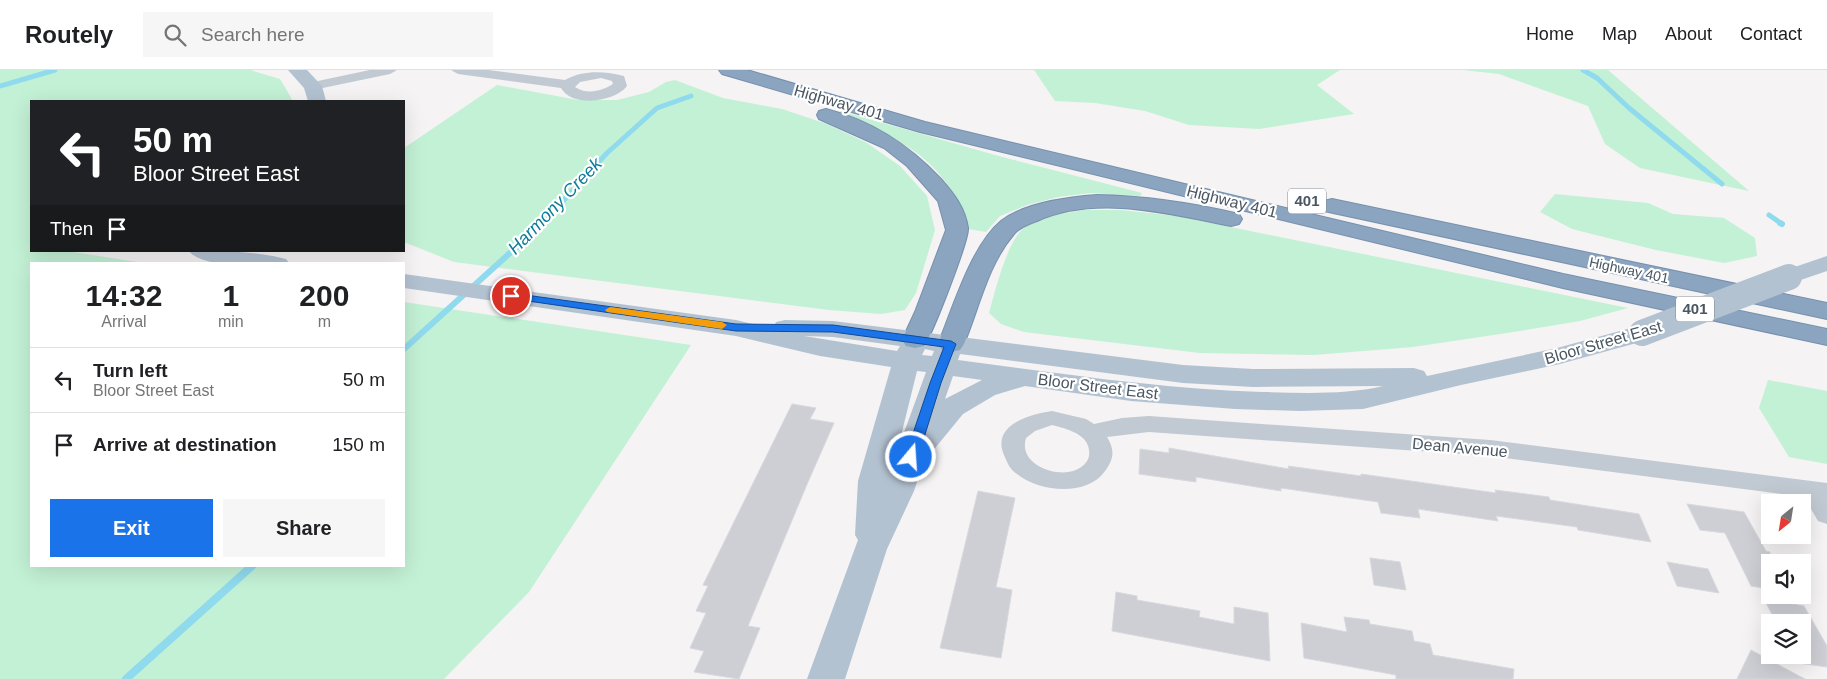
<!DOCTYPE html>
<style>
:root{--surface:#fff;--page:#f6f6f6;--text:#202124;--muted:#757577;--line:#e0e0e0;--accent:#1a73e8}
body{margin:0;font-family:Arial,sans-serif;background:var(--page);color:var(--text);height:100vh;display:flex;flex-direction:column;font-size:19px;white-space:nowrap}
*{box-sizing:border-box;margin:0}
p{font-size:16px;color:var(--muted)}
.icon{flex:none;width:28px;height:28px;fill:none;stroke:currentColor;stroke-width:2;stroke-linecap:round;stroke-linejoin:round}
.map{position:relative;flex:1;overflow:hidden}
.details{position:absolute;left:30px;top:192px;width:375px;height:305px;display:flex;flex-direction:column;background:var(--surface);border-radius:0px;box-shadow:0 5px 20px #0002}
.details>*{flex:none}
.top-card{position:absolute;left:30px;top:30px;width:375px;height:152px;border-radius:0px;box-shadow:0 5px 20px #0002;background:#202124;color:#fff;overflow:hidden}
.needle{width:32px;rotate:210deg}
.controls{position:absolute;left:1761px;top:424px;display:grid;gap:10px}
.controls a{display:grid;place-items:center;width:50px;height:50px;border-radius:0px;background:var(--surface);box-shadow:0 5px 20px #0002;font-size:25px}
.pin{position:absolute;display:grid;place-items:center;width:42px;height:42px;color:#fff;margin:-21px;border:2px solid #fff;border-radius:50%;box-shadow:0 1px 5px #0007}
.me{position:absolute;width:55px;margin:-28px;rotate:18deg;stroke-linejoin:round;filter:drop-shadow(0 0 4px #0008)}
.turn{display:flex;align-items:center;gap:18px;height:105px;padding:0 20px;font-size:22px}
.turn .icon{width:65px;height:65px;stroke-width:2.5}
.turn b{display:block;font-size:35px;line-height:42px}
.then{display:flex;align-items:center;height:48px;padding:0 20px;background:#0003;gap:10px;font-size:19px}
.eta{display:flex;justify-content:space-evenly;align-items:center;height:85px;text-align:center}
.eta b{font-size:30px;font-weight:700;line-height:35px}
.cta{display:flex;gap:10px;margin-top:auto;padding:10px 20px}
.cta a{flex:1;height:58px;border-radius:0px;background:var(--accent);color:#fff;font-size:20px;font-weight:700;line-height:58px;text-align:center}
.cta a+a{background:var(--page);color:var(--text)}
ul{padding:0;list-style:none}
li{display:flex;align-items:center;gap:15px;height:65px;padding:0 20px;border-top:1px solid var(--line)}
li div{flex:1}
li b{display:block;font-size:19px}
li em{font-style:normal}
header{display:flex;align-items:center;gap:30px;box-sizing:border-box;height:70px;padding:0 25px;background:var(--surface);border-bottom:1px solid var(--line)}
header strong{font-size:24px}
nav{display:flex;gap:28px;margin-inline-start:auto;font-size:18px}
.search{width:350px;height:45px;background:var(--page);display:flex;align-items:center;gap:12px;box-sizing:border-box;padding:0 18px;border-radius:0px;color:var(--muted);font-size:19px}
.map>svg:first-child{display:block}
.green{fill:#c3f1d5}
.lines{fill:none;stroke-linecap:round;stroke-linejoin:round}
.stream-far2{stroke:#90daee;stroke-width:5}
.stream-far1{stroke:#90daee;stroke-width:6}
.stream{stroke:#90daee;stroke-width:8}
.building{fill:#cdcfd5;stroke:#d7d9de}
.highway-casing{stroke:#7690ad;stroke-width:2}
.minor{fill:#c1cad2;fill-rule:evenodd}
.major{fill:#b3c2d1;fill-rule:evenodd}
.highway{fill:#8ba5c1;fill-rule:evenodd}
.major-bridge{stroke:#b3c2d1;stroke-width:26}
.route{fill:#1a73e8;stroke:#114b97}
.slow{fill:#f59e0b}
.labels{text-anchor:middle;stroke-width:4.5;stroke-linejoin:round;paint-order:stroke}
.far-street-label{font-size:14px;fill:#4a5661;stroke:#fff}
.shield{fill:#fff;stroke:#808990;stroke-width:1}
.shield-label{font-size:15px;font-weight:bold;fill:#4a5661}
.street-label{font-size:16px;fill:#4a5661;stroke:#fff}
.water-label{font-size:18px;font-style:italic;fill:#0c7c9b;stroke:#fff}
</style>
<header>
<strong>Routely</strong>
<div class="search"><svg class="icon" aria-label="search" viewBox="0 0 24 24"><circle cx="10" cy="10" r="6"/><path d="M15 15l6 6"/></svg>Search here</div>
<nav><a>Home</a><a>Map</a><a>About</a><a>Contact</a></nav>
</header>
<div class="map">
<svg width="1827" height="609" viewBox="0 0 1827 609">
<rect width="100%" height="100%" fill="#f5f3f3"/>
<path class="green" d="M 0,0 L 250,0 L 280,9 L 293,31 L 31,31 L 31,181 L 67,181 L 150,194 L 31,194 L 31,496 L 404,496 L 404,232 L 691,275 L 529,522 L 444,609 L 0,609 Z
M 1034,0 L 1340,0 L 1317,15 L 1354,44 L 1259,59 L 1189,55 L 1145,41 L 1095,33 L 1055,31 Z
M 1463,0 L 1608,0 L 1749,121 L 1640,98 L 1605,74 L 1588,36 L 1499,4 Z
M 675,10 L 723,28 L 782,39 L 827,54 L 867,73 L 900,96 L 927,126 L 935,160 L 916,223 L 905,240 L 881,244 L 829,240 L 454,192 L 404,172 L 404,78 L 497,15 L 578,30 L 617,30 L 649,22 L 666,12 Z
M 841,41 L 995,85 L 1142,123 L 1140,126 L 1091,123 L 1058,127 L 1027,135 L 1000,146 L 986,162 L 968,159 C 962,144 957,127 947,114 C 921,76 880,61 839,44 Z
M 1555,124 L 1648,133 L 1673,144 L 1724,148 L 1755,168 L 1757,186 L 1724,193 L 1656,180 L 1572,159 L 1540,142 Z
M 1083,140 L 1121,140 L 1177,146 L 1628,238 L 1580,251 L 1507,263 L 1413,277 L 1314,285 L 1200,283 L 1024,262 L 1001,254 L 989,243 C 995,222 1007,171 1024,158 C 1037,147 1066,143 1083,140 Z
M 1768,310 L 1827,321 L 1827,394 L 1789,387 L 1759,338 Z"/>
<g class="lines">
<path class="stream-far2" d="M 1583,0 L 1597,8 L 1629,38 L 1722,114
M 0,16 L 55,0
M 1769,145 L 1782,154
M 542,154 L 607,83 L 657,38 L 691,26"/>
<path class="stream-far1" d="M 1780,153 L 1782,154
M 404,279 L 543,153"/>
<path class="stream" d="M 126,609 L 252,496"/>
</g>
<path class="building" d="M 792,334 L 816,338 L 810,349 L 834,353 L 808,412 L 748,556 L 760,558 L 739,609 L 694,602 L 704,581 L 690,578 L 706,543 L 696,541 L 708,516 L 703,515 Z
M 1169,378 L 1289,399 L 1288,396 L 1361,406 L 1361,404 L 1496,423 L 1495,420 L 1549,427 L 1550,430 L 1639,444 L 1651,472 L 1578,460 L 1577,457 L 1496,446 L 1498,451 L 1418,439 L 1420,448 L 1381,443 L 1378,432 L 1281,418 L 1281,421 L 1196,407 L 1196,412 L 1139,404 L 1140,379 L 1169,383 Z
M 978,421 L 1015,428 L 996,517 L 1012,520 L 1001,588 L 940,578 Z
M 1687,434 L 1744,442 L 1766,481 L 1770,482 L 1770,519 L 1751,516 L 1725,463 L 1700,460 Z
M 1370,488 L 1400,492 L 1406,520 L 1374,515 Z
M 1667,492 L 1708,499 L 1719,523 L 1677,516 Z
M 1116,522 L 1137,526 L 1137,530 L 1200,541 L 1199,547 L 1234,554 L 1234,537 L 1268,543 L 1270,591 L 1112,561 Z
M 1764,529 L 1804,536 L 1827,576 L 1827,597 L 1798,593 L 1793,585 L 1802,585 L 1802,552 L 1776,552 Z
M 1344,547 L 1369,550 L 1370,554 L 1412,561 L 1414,571 L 1430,574 L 1433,585 L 1514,599 L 1513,609 L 1396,609 L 1396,605 L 1304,588 L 1301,553 L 1347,562 Z
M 1751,580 L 1805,609 L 1737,609 Z"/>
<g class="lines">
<defs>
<path id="highway" d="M 719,0 L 747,0 L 925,52 L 1563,204 L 1827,259 L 1827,275 L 1563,218 L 920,62 L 722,4 Z
M 826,39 C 873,51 909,75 941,109 C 954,124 965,138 968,158 C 969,170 933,263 924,276 L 915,278 L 906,276 L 902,270 L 915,242 L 946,160 L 938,131 L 907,96 L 884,78 L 819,49 L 817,45 L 819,41 Z
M 1097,125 C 1145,126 1193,133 1239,144 L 1242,149 L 1239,154 L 1231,156 C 1169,144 1097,124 1037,151 C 1029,154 1020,157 1014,164 C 988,194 979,238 964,274 L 960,280 L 951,282 L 942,280 L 938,274 C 953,238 971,176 1001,151 C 1024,133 1069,127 1097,125 Z
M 1332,129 L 1827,233 L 1827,249 L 1324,141 L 1321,136 L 1324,131 Z"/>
</defs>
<use href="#highway" class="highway-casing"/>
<path class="minor" d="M 370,0 L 397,0 L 390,4 L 313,20 L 306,16 L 313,12 Z
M 451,0 L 488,0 L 565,10 C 583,0 604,1 624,6 L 627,16 C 615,32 572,38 561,18 L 458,4 ZM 601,8 L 612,11 L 613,14 C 602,21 587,25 575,17 L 580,12 Z
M 1052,341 L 1086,349 L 1094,354 L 1122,348 L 1149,346 L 1490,370 L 1827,413 L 1827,454 L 1818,451 L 1804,427 L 1490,386 L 1149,362 L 1107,367 C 1115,380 1114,389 1105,401 C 1087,427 1039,422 1017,404 C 1010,400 1007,392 1004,385 C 991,355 1030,344 1052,341 ZM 1052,355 C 1068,359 1092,365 1089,386 C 1088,393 1080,399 1073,401 C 1053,407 1018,393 1026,368 L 1035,361 Z"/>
<path class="major" d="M 288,0 L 307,0 L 322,16 L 326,31 L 308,31 L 304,18 Z
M 189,181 C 222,181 255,181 286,189 L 290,194 C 267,194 203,200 189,181 Z
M 1827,186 L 1827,201 L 1789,214 L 1780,212 L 1777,207 L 1780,202 Z
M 404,204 L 736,250 L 773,259 L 776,252 L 785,250 L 833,251 L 1183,295 L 1253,299 L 1414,298 L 1424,301 L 1427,306 L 1557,278 L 1642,255 L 1651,257 L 1655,263 L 1651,269 L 1560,294 L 1461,315 L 1363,339 L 1300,341 L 1235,339 L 1131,331 L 1025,316 L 995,325 L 963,344 L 931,383 L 926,385 L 914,421 L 887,479 L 845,609 L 807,609 L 858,470 L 855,465 L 858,411 L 891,297 L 820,286 L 736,266 L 404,218 ZM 804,266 L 833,267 L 900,276 L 897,281 ZM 925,279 L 934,281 L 932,286 L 922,285 ZM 960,284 L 1183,313 L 1253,317 L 1383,316 C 1345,325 1303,323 1263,322 C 1161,319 1059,303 958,290 ZM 917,301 L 926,302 L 897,382 ZM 953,306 L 982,310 L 945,329 Z"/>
<use href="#highway" class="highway"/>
<path class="major-bridge" d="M 1642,263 L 1789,207"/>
</g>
<path class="route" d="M 511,223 L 736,254 L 833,255 L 951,271 L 956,274 L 941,313 L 918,387 L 911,391 L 905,387 L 930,313 L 944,277 L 833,262 L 736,261 L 507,228 L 506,226 L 507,224 Z"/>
<path class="slow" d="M 610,237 L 722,252 L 727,255 L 722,259 L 607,242 L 605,240 Z"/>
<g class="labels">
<g class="far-street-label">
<text transform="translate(1629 200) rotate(12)" y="5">Highway 401</text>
</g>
<g class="shield">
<rect x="1288" y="118.5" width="38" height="25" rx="4"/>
<rect x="1676" y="226.5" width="38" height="25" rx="4"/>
</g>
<g class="shield-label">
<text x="1307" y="136">401</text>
<text x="1695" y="244">401</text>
</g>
<g class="street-label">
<text transform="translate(839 32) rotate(16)" y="6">Highway 401</text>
<text transform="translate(1232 131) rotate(14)" y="6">Highway 401</text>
<text transform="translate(1603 272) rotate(-16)" y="6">Bloor Street East</text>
<text transform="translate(1098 316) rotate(7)" y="6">Bloor Street East</text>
<text transform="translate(1460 377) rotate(5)" y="6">Dean Avenue</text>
</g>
<g class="water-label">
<text transform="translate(555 136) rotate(-46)" y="6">Harmony Creek</text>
</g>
</g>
</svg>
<div class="controls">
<a><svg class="needle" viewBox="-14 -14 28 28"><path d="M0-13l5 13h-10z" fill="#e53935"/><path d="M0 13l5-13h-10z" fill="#757577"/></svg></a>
<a><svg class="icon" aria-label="sound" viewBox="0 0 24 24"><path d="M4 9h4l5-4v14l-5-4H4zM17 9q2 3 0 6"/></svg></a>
<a><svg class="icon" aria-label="layers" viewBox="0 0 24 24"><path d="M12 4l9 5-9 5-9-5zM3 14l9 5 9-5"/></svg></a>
</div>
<div class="pin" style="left:511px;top:226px;background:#d93025"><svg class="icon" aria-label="arrive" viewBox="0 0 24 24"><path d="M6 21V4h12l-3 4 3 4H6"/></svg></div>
<svg class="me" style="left:911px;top:387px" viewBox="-20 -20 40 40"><circle r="17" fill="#1a73e8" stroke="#fff" stroke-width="3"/><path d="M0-11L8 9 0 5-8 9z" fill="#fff"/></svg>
<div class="top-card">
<div class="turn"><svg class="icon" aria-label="left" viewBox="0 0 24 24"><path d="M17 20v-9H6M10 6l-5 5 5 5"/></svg><div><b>50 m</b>Bloor Street East</div></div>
<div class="then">Then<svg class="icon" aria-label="arrive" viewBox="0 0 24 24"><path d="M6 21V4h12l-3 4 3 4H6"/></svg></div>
</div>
<section class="details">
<div class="eta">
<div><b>14:32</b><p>Arrival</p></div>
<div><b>1</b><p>min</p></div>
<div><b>200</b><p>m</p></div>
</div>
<ul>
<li><svg class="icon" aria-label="left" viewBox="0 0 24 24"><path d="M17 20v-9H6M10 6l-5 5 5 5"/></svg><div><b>Turn left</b><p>Bloor Street East</p></div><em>50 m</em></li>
<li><svg class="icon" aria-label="arrive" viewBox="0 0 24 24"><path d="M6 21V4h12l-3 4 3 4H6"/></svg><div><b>Arrive at destination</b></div><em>150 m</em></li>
</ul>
<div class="cta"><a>Exit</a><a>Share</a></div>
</section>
</div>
